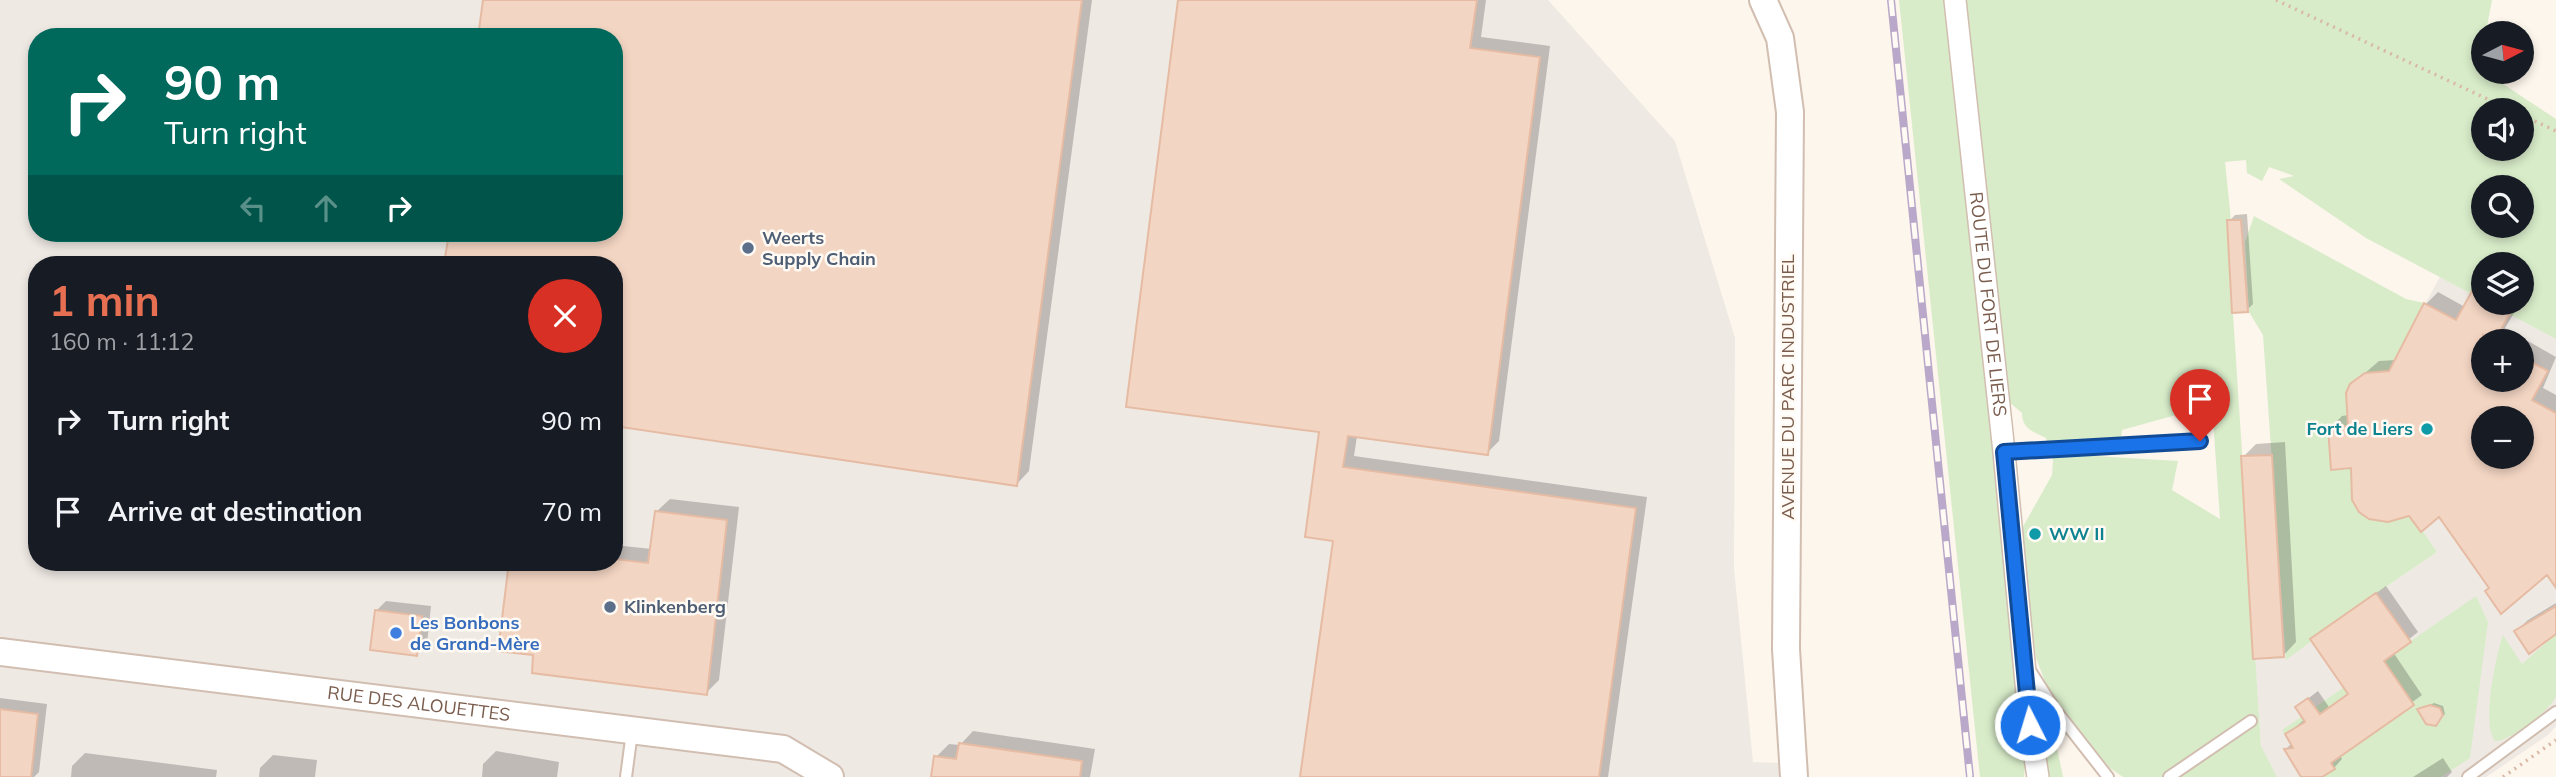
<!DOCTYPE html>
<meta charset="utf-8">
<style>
:root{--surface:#171b24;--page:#20242c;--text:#f1f3f6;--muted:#9ea1a6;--accent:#e76f51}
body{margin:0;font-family:Mulish,sans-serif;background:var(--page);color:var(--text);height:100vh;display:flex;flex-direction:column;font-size:26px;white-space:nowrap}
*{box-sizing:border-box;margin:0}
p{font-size:23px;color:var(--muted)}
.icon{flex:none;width:38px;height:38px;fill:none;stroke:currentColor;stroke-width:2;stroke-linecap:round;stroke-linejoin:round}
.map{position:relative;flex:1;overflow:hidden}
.side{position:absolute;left:28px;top:256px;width:595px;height:315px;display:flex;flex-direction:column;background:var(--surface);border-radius:28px;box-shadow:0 4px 10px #0003}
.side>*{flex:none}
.banner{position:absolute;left:28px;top:28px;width:595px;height:214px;border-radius:28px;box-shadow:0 4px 10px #0003;background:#00695c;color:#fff;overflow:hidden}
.needle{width:46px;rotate:84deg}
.fabs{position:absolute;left:2471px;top:21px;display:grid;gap:14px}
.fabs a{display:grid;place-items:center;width:63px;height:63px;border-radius:50%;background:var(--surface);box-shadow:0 4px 10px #0003;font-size:35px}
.pin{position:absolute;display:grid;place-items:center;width:60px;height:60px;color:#fff;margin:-72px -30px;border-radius:50% 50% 50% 0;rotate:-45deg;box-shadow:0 0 7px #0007}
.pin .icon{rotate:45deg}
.me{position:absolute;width:77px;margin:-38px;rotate:355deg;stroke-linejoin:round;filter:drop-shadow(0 0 5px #0008)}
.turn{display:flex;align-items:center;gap:24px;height:147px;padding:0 21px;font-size:32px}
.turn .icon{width:91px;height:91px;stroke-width:2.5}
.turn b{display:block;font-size:49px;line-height:60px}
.lanes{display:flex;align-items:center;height:66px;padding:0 21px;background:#0003;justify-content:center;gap:35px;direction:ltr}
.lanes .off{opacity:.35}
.round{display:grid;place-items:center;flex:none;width:74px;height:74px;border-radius:37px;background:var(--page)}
.summary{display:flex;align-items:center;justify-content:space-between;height:119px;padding:0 21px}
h1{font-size:42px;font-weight:700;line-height:52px;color:var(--accent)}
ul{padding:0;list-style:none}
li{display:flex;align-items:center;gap:21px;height:91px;padding:0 21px}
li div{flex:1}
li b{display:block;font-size:26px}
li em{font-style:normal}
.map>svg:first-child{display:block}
.industrial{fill:#efe9e4;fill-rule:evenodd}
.green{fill:#d8ecc9;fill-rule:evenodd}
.shadow{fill:#0003;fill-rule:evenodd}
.building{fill:#f3d5c3;stroke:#e6bba3;stroke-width:2;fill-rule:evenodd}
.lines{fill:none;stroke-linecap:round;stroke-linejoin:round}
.service-casing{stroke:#d1beb0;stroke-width:14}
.minor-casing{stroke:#d1beb0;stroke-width:24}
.tertiary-casing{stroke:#d1beb0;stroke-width:30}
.path{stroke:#d9b8a5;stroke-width:3.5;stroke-dasharray:2 5;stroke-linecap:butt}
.service{stroke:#fff;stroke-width:10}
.minor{stroke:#fff;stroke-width:21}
.tertiary{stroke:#fff;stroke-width:26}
.rail-casing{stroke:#b9a8c9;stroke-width:8}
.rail{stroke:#fffaf3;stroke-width:5;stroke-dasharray:16;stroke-linecap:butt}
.route-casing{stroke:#114b97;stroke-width:18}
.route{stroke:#1a73e8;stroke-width:12}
.service-dot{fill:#5c6f8a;stroke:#fffaf3;stroke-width:2.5}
.culture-dot{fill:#0f9aa8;stroke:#fffaf3;stroke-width:2.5}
.shop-dot{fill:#3f7fe0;stroke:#fffaf3;stroke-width:2.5}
.labels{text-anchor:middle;stroke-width:5;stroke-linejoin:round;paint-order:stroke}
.service-label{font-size:18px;font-weight:bold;fill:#4e5e75;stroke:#fffaf3;text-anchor:start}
.street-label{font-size:18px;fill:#7a5c4d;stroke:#fffaf3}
.culture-label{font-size:18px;font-weight:bold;fill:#0d838f;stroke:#fffaf3;text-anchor:end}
.shop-label{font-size:18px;font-weight:bold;fill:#366cbe;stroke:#fffaf3;text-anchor:start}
</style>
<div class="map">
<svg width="2556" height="777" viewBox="0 0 2556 777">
<rect width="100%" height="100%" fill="#fdf6ec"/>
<path class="industrial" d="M 0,0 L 1548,0 L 1675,141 L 1735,338 L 1734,568 L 1753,762 L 1808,764 L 1809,777 L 0,777 ZM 37,37 L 614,37 L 614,233 L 37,233 ZM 37,264 L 614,264 L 614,562 L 37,562 Z
M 2440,277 L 2556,339 L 2556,726 L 2548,735 L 2486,777 L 2259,777 L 2255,770 L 2261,745 L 2241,456 L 2272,454 L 2286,659 L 2312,641 L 2310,639 L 2437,552 L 2422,530 L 2489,457 L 2522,457 L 2522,418 L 2489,418 L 2391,365 ZM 2483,341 L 2522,341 L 2522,380 L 2483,380 Z"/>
<path class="green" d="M 1899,0 L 1945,0 L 2026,757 L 2024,777 L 1980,777 Z
M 1964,0 L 2492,0 L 2479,68 L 2556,119 L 2556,339 L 2488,303 L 2522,303 L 2522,264 L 2483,264 L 2483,300 L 2366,238 L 2279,179 L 2294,176 L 2269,167 L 2262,181 L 2247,173 L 2246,160 L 2225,162 L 2231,220 L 2227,221 L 2261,746 L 2277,777 L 2123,777 L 2110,768 L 2063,710 L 2049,692 L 2036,658 L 2020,532 L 2052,475 L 2053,460 L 2046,438 C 2034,432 2022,429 2022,413 L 2009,402 ZM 2483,110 L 2522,110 L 2522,149 L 2483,149 ZM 2483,187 L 2522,187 L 2522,226 L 2483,226 ZM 2212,405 L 2220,519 L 2172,490 L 2178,461 L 2061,454 L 2121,440 L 2122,430 Z
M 2254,216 L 2406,299 L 2424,303 L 2391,365 L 2489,418 L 2483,418 L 2483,423 L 2386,371 L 2353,415 L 2475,463 L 2489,457 L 2422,530 L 2437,552 L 2311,638 L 2312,641 L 2286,660 L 2263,335 L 2249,312 L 2245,242 Z
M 2476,596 L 2488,622 L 2470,758 L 2441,777 L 2322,777 L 2334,769 L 2305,722 L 2285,734 L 2282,730 Z
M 2556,634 C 2556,650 2556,682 2556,696 C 2552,709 2508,743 2495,741 C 2481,725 2496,655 2503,635 L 2522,664 Z
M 2037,708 L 2048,708 L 2067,735 L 2055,738 L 2063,777 L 2046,777 Z"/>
<path class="shadow" d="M 485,0 L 1092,0 L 1029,471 L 1016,485 L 614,264 L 446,264 L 451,233 L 614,233 L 614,37 Z
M 1180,0 L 1486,0 L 1481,37 L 1550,46 L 1499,441 L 1487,453 L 1357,436 L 1354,456 L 1647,497 L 1608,777 L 1302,777 L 1335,539 L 1321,431 Z
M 2247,214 L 2253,304 L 2247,310 L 2229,221 L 2235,215 Z
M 2483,282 L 2483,303 L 2520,303 L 2505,328 L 2556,357 L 2543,388 L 2556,395 L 2556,585 L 2547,573 L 2491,587 L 2440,514 L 2410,514 L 2352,467 L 2330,428 L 2342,416 L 2349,415 L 2351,385 L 2379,361 L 2396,360 L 2426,304 L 2438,292 L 2465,307 ZM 2483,341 L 2522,341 L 2522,380 L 2483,380 ZM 2483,418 L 2522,418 L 2522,457 L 2483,457 Z
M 2285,442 L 2296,642 L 2283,656 L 2243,457 L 2256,444 Z
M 670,499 L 739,507 L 719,680 L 706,693 L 535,654 L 500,649 L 511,562 L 614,562 L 614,545 L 652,549 L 656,512 Z
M 2386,586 L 2418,632 L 2393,652 L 2422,695 L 2340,755 L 2342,759 L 2334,768 L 2319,777 L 2304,777 L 2286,749 L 2292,743 L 2287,734 L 2305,719 L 2297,707 L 2318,691 L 2329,707 L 2350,693 L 2313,639 Z
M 386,601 L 431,606 L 427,644 L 417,654 L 376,611 Z
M 2556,603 L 2556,630 L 2516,631 L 2528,620 Z
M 0,698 L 47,704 L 39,772 L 34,777 L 0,777 Z
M 2434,703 L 2443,706 L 2445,714 L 2435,724 L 2420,710 Z
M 973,731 L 1095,749 L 1090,777 L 933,777 L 936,757 L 949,744 L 960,745 Z
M 496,751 L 559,762 L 557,777 L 482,777 L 483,764 Z
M 85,753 L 217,770 L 216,777 L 71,777 L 72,766 Z
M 273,755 L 317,760 L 315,777 L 259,777 L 260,768 Z
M 2443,758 L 2452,772 L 2447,777 L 2413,777 Z"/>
<path class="building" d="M 483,0 L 1082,0 L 1017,486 L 614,426 L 614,264 L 444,264 L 449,233 L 614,233 L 614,37 L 478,37 Z
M 1178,0 L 1477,0 L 1470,48 L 1540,57 L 1488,455 L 1348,436 L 1343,467 L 1636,508 L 1599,777 L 1300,777 L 1333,541 L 1305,537 L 1319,432 L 1126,407 Z
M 2227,220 L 2241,220 L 2248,312 L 2232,313 Z
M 2472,291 L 2483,297 L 2483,303 L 2494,303 L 2511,312 L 2494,341 L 2483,335 L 2483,380 L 2522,380 L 2522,357 L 2548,371 L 2532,400 L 2556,413 L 2556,588 L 2547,575 L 2501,614 L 2485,591 L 2489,588 L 2439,517 L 2421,532 L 2409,516 L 2388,522 L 2369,519 L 2359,512 L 2352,500 L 2351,468 L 2331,470 L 2328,427 L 2348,426 L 2346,393 L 2350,384 L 2365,373 L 2389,371 L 2424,303 L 2456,320 ZM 2483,418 L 2522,418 L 2522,457 L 2483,457 Z
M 2272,455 L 2284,657 L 2253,659 L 2241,456 Z
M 655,511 L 727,520 L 707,695 L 532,673 L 533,655 L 498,651 L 509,562 L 614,562 L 614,559 L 648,563 Z
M 2376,593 L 2411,642 L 2384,661 L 2414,705 L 2331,763 L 2335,769 L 2322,777 L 2301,777 L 2284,749 L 2293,748 L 2285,734 L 2305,722 L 2295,707 L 2308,698 L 2320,714 L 2348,694 L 2310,639 Z
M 2556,606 L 2556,634 L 2529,654 L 2514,631 Z
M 375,610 L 422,616 L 417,656 L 370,650 Z
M 2430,705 L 2440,708 L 2443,715 L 2436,726 L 2426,724 L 2417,709 Z
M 0,709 L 38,714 L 31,777 L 0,777 Z
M 959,743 L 1082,761 L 1080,777 L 931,777 L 934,756 L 956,759 Z"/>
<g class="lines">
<defs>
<path id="service" d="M 2004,452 L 2200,441
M 2027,671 L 2031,672 L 2054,708 L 2108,777
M 626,777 L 632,732
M 2169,777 L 2251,721
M 2468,777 L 2556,712"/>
<g id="minor">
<path id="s1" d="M 1955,0 L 2004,452 L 2030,725 L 2038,777"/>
</g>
<g id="tertiary">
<path d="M 1763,0 L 1780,38 L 1790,112 L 1786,649 L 1794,777"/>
<path id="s2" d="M 0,652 L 783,749 L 830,777"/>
</g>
</defs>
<use href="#service" class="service-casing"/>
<use href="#minor" class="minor-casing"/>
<use href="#tertiary" class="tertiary-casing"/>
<path class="path" d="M 2276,0 L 2511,110
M 2522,115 L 2556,131
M 2503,777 L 2556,740"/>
<use href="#service" class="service"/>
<use href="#minor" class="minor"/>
<use href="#tertiary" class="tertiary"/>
<defs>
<path id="rail" d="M 1891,0 L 1970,777"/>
</defs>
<use href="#rail" class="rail-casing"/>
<use href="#rail" class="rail"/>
</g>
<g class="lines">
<defs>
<path id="route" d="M 2030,725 L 2004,452 L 2200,441"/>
</defs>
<use href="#route" class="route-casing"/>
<use href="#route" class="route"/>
</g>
<g class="service-dot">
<circle cx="748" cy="248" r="7"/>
<circle cx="610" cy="607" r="7"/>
</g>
<g class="culture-dot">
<circle cx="2427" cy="429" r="7"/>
<circle cx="2035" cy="534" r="7"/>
</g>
<circle class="shop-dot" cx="396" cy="633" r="7"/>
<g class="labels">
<g class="service-label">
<text x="762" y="244">Weerts<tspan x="762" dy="21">Supply Chain</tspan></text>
<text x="624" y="613">Klinkenberg</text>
</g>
<g class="street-label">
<text dy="6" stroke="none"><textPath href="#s1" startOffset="306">ROUTE DU FORT DE LIERS</textPath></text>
<text transform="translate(1788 387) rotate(-90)" y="6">AVENUE DU PARC INDUSTRIEL</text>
<text dy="6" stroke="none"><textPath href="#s2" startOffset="422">RUE DES ALOUETTES</textPath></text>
</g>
<g class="culture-label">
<text x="2413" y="435">Fort de Liers</text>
<text x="2049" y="540" text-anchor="start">WW II</text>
</g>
<g class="shop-label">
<text x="410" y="629">Les Bonbons<tspan x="410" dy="21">de Grand-Mère</tspan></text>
</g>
</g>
</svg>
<div class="fabs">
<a><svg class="needle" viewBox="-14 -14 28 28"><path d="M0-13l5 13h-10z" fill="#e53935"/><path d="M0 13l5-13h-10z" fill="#9ea1a6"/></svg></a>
<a><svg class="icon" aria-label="sound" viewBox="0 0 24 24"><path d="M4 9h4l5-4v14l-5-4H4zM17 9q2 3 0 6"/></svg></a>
<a><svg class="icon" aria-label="search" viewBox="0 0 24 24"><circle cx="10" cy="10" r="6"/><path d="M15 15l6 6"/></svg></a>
<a><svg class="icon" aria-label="layers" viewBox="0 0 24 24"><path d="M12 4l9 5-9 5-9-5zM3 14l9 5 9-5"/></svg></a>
<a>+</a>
<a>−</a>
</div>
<div class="pin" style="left:2200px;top:441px;background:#d93025"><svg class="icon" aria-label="arrive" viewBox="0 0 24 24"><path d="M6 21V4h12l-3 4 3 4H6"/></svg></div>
<svg class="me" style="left:2030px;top:725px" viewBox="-20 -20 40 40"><circle r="17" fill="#1a73e8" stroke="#fff" stroke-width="3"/><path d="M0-11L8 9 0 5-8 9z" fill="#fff"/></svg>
<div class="banner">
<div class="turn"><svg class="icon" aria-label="right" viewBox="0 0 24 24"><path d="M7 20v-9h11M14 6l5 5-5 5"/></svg><div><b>90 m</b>Turn right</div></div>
<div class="lanes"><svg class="icon off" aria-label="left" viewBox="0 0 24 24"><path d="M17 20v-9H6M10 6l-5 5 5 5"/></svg><svg class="icon off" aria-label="ahead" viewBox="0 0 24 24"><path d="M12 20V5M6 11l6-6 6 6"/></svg><svg class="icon" aria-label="right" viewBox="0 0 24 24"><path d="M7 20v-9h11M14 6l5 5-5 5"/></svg></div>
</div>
<section class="side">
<div class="summary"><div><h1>1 min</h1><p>160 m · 11:12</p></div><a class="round" style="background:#d93025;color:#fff"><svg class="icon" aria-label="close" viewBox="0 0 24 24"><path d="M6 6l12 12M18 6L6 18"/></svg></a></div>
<ul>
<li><svg class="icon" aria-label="right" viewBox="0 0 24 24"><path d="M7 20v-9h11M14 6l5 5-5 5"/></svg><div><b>Turn right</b></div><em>90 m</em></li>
<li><svg class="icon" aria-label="arrive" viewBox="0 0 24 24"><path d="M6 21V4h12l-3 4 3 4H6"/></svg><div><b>Arrive at destination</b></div><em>70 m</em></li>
</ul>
</section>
</div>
